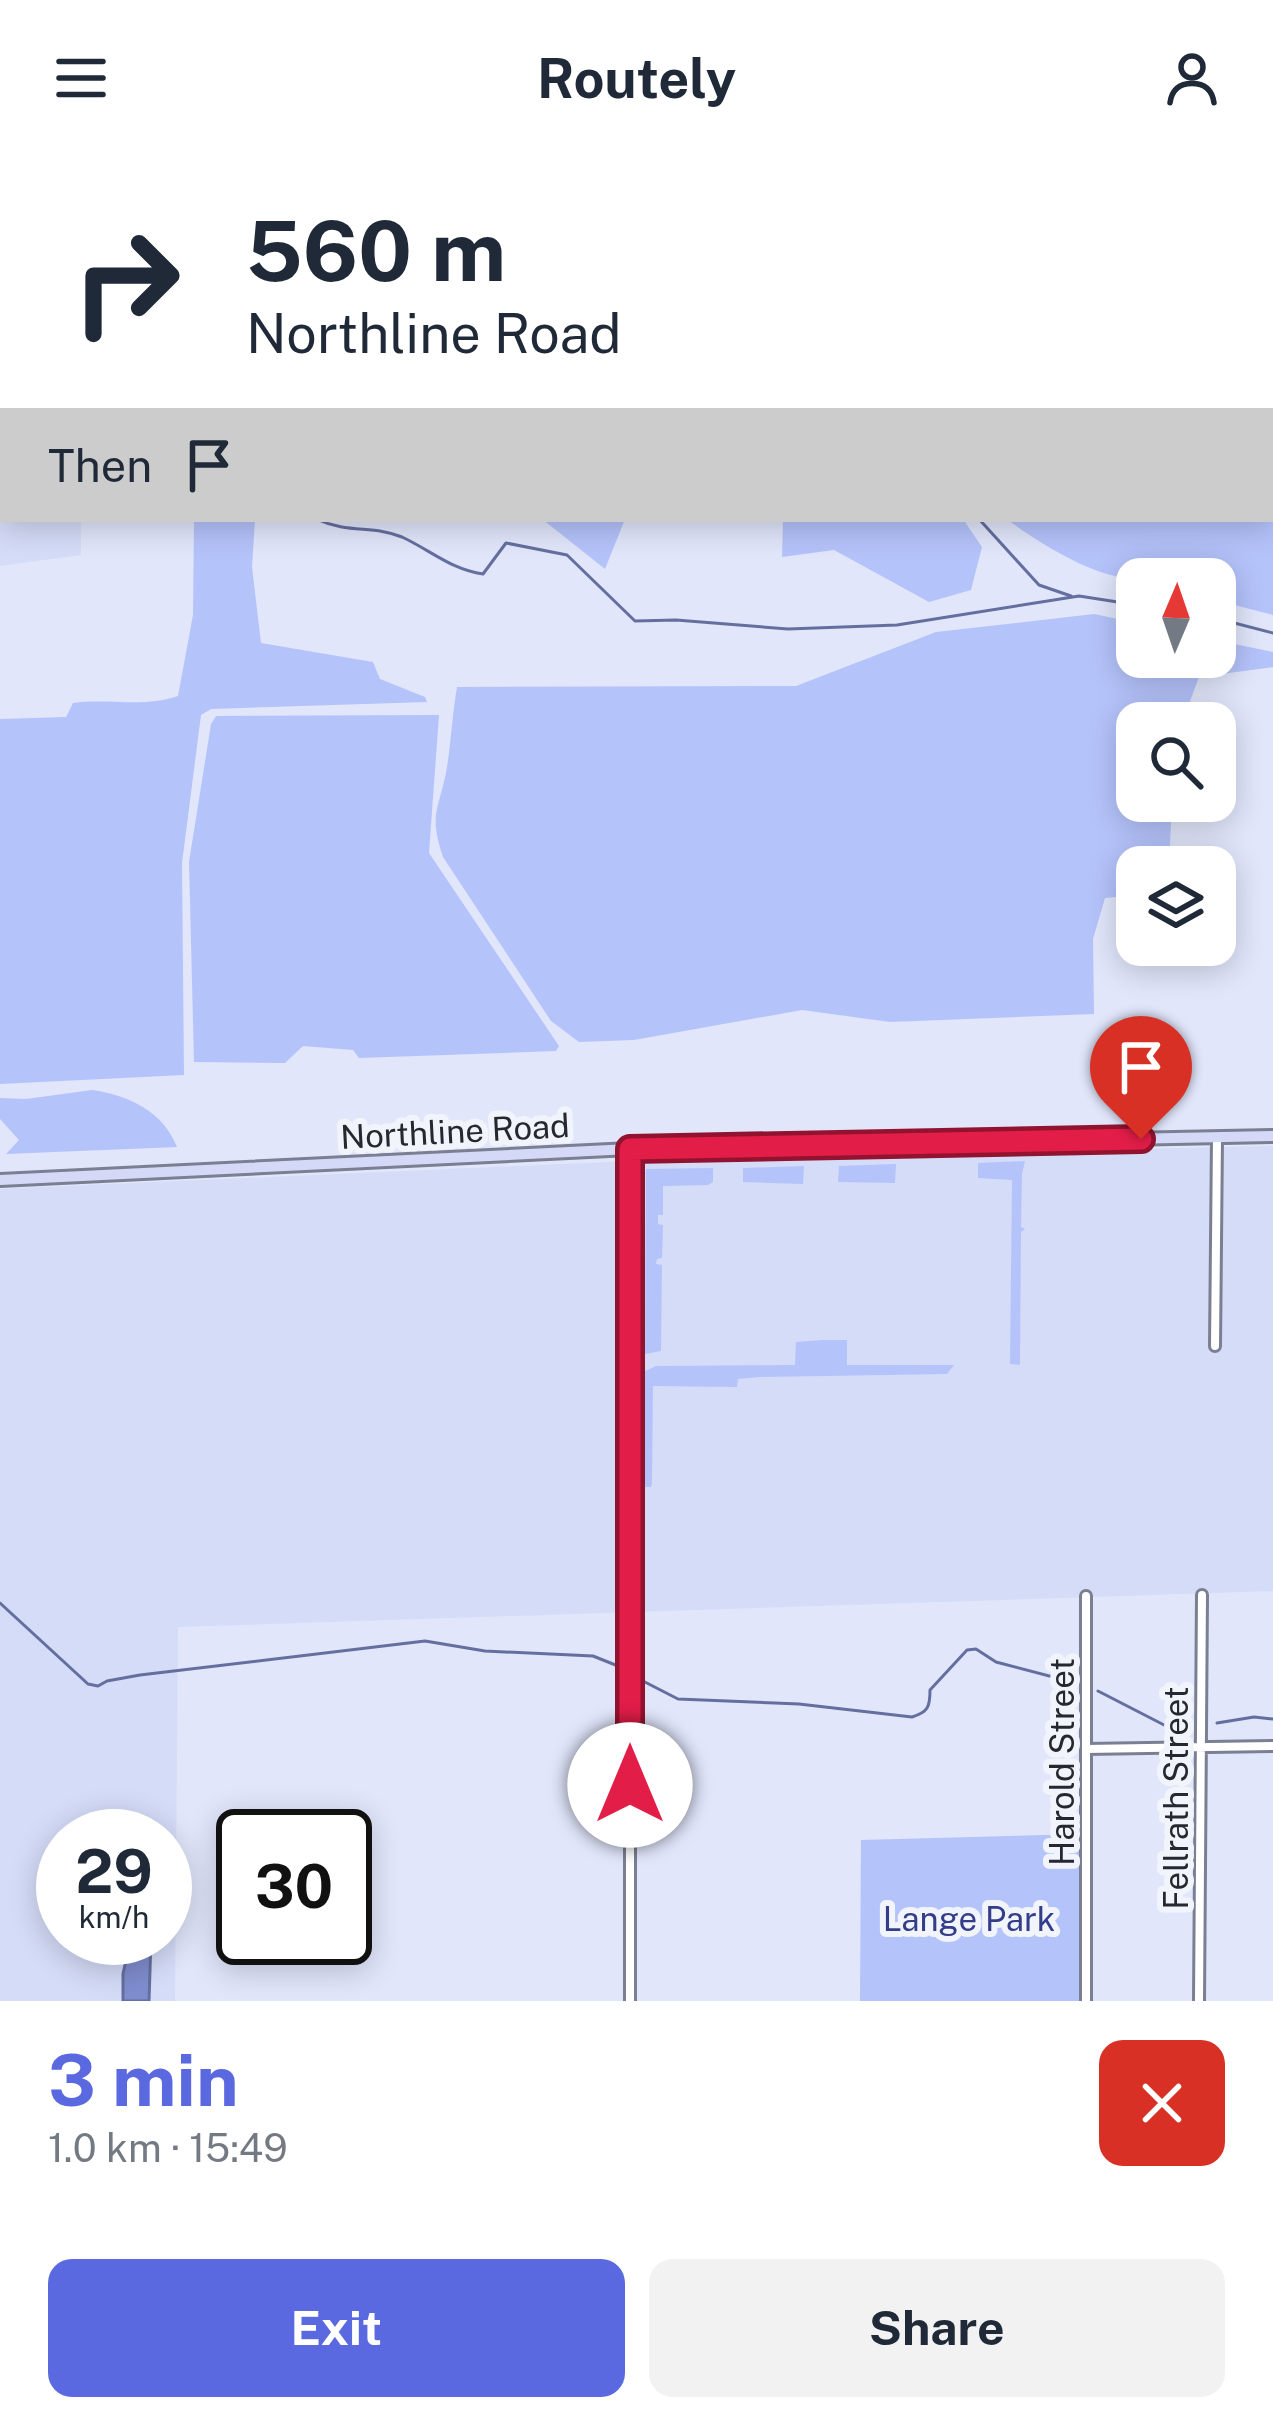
<!DOCTYPE html>
<meta charset="utf-8">
<style>
:root{--surface:#fff;--page:#f2f2f3;--text:#1f2937;--muted:#747a83;--accent:#5a69e0}
body{margin:0;font-family:"Public Sans",sans-serif;background:var(--page);color:var(--text);height:100vh;display:flex;flex-direction:column;font-size:45px;white-space:nowrap}
*{box-sizing:border-box;margin:0}
p{font-size:39px;color:var(--muted)}
.icon{flex:none;width:66px;height:66px;fill:none;stroke:currentColor;stroke-width:2;stroke-linecap:round;stroke-linejoin:round}
.map{position:relative;height:1845px;overflow:hidden}
.drawer{display:flex;flex-direction:column;background:var(--surface);flex:1}
.drawer>*{flex:none}
.guide{position:absolute;left:0px;top:0px;width:1275px;height:366px;box-shadow:0 6px 30px #0003;background:#fff;color:var(--text);overflow:hidden}
.needle{width:78px;rotate:2deg}
.fabs{position:absolute;left:1116px;top:402px;display:grid;gap:24px}
.fabs a{display:grid;place-items:center;width:120px;height:120px;border-radius:24px;background:var(--surface);box-shadow:0 6px 30px #0003;font-size:60px}
.speed{position:absolute;left:36px;top:1653px;display:flex;gap:24px;font-size:60px;font-weight:700;text-align:center}
.speed>*{display:grid;place-content:center;width:156px;height:156px;border-radius:50%;background:var(--surface);box-shadow:0 6px 30px #0003;line-height:1}
.speed small{font-size:30px;font-weight:400}
.speed .limit{border:6px solid #111;border-radius:18px;background:#fff;color:#111}
.pin{position:absolute;display:grid;place-items:center;width:102px;height:102px;color:#fff;margin:-123px -51px;border-radius:50% 50% 50% 0;rotate:-45deg;box-shadow:0 0 12px #0007}
.pin .icon{rotate:45deg}
.me{position:absolute;width:132px;margin:-66px;rotate:0deg;stroke-linejoin:round;filter:drop-shadow(0 0 9px #0008)}
.turn{display:flex;align-items:center;gap:42px;height:252px;padding:0 48px;font-size:54px}
.turn .icon{width:156px;height:156px;stroke-width:2.5}
.turn b{display:block;font-size:84px;line-height:102px}
.then{display:flex;align-items:center;height:114px;padding:0 48px;background:#0003;gap:24px;font-size:45px}
.round{display:grid;place-items:center;flex:none;width:126px;height:126px;border-radius:24px;background:var(--page)}
.headline{display:flex;align-items:center;justify-content:space-between;height:204px;padding:0 48px}
h1{font-size:72px;font-weight:700;line-height:90px;color:var(--accent)}
.button{display:flex;gap:24px;margin-top:auto;padding:24px 48px}
.button a{flex:1;height:138px;border-radius:24px;background:var(--accent);color:#fff;font-size:48px;font-weight:700;line-height:138px;text-align:center}
.button a+a{background:var(--page);color:var(--text)}
header{display:flex;justify-content:space-between;align-items:center;height:156px;padding:0 48px;background:var(--surface);font-size:54px;font-weight:700}
.map>svg:first-child{display:block}
.built{fill:#d5dcf8;fill-rule:evenodd}
.green{fill:#b5c3fb}
.water{fill:#7f8dce;stroke:#646f9f;stroke-width:3}
.lines{fill:none;stroke-linecap:round;stroke-linejoin:round}
.stream{stroke:#646f9f;stroke-width:3}
.minor-casing{stroke:#7a7f92;stroke-width:14}
.secondary-casing{stroke:#7a7f92;stroke-width:16}
.minor{stroke:#fff;stroke-width:8}
.secondary{stroke:#d4d9f8;stroke-width:10}
.route-casing{stroke:#92132f;stroke-width:30}
.route{stroke:#e11d48;stroke-width:21}
.labels{text-anchor:middle;stroke-width:12;stroke-linejoin:round;paint-order:stroke}
.street-label{font-size:33px;fill:#262830;stroke:#f2f4fc}
.park-label{font-size:33px;fill:#343d8a;stroke:#f2f4fc}
</style>
<header><svg class="icon" aria-label="menu" viewBox="0 0 24 24"><path d="M4 6h16M4 12h16M4 18h16"/></svg>Routely<svg class="icon" aria-label="person" viewBox="0 0 24 24"><circle cx="12" cy="8" r="4"/><path d="M4 21q1-7 8-7t8 7"/></svg></header>
<div class="map">
<svg width="1273" height="1845" viewBox="0 0 1273 1845">
<rect width="100%" height="100%" fill="#e1e6fb"/>
<path class="built" d="M 0,270 L 3,363 L 81,363 L 81,399 L 0,410 Z
M 1273,990 L 1273,1435 L 178,1471 L 175,1845 L 0,1845 L 0,1033 L 674,1003 ZM 63,1680 L 165,1680 L 165,1782 L 63,1782 Z"/>
<path class="green" d="M 0,0 L 348,0 L 348,3 L 3,3 L 0,96 Z
M 1273,260 L 1273,459 L 1215,444 L 1215,423 C 1188,423 1155,426 1132,423 C 1087,418 1042,388 1006,363 L 1272,363 Z
M 194,363 L 255,363 L 252,411 L 261,487 L 373,506 L 380,523 L 425,541 L 427,546 L 211,553 L 201,559 L 182,707 L 184,919 L 0,928 L 0,563 L 66,561 L 73,547 C 109,542 144,552 178,540 L 193,459 Z
M 542,363 L 625,363 L 605,413 Z
M 783,363 L 963,363 L 982,391 L 971,434 L 929,446 L 834,394 L 782,401 Z
M 1094,458 L 1137,467 L 1137,501 L 1215,501 L 1215,484 L 1273,496 L 1273,511 L 1199,521 L 1182,567 L 1137,567 L 1137,645 L 1172,645 L 1169,711 L 1137,711 L 1137,739 L 1105,742 L 1093,783 L 1094,858 L 890,866 L 802,854 L 634,884 L 579,886 L 551,865 L 443,701 C 429,659 438,655 446,617 C 451,589 452,560 457,531 L 796,530 L 936,476 Z
M 439,559 L 429,697 L 559,890 L 556,895 L 359,902 L 353,894 L 303,890 L 285,907 L 194,906 L 189,706 L 211,568 L 216,560 Z
M 92,934 C 128,939 163,955 177,991 L 6,998 L 19,984 L 0,963 L 0,942 L 26,943 Z
M 1025,1005 L 1022,1018 L 1021,1071 L 1025,1073 L 1021,1076 L 1020,1209 L 1010,1208 L 1012,1024 L 978,1022 L 978,1007 Z
M 896,1008 L 895,1027 L 838,1026 L 839,1010 Z
M 804,1010 L 803,1028 L 743,1026 L 743,1012 Z
M 713,1012 L 713,1026 L 708,1029 L 663,1030 L 663,1059 L 658,1059 L 658,1068 L 663,1069 L 662,1102 L 657,1103 L 656,1108 L 662,1109 L 661,1195 L 645,1198 L 646,1013 Z
M 637,1014 L 644,1014 L 644,1198 L 636,1188 Z
M 823,1184 L 847,1184 L 847,1209 L 954,1209 L 947,1218 L 760,1221 L 738,1223 L 737,1231 L 653,1230 L 652,1327 L 651,1331 L 643,1331 L 636,1306 L 639,1218 L 656,1210 L 795,1209 L 796,1186 Z
M 1082,1678 L 1083,1845 L 860,1845 L 861,1684 Z"/>
<path class="water" d="M 131,1782 L 151,1782 L 149,1845 L 123,1845 L 123,1818 Z"/>
<g class="lines">
<path class="stream" d="M 725,0 L 728,3
M 0,278 L 3,279
M 316,363 C 349,378 373,369 402,381 C 430,394 452,414 483,418 L 506,387 L 567,399 L 635,465 L 676,464 L 788,473 L 897,469 L 1079,440 L 1137,449
M 979,363 L 1039,429 L 1071,440
M 1215,462 L 1273,477
M 0,1447 L 88,1528 L 98,1530 L 107,1525 L 140,1519 L 425,1485 L 485,1495 L 593,1500 L 623,1512
M 641,1524 L 678,1543 L 799,1548 L 912,1561 C 928,1556 930,1551 930,1534 L 967,1494 L 976,1493 L 996,1506 L 1076,1527
M 1098,1535 L 1168,1571 L 1181,1573
M 1217,1567 L 1254,1561 L 1273,1563"/>
<defs>
<path id="minor" d="M 928,0 L 928,3
M 408,3 L 408,0
M 527,3 L 528,0
M 757,3 L 758,0
M 1272,65 L 1273,65
M 0,111 L 3,111
M 1215,1190 L 1217,982
M 1086,1593 L 1273,1590
M 630,1845 L 630,993
M 1086,1845 L 1086,1440
M 1199,1845 L 1202,1439"/>
<path id="secondary" d="M 0,1024 L 630,993 L 1273,980"/>
</defs>
<use href="#minor" class="minor-casing"/>
<use href="#secondary" class="secondary-casing"/>
<use href="#minor" class="minor"/>
<use href="#secondary" class="secondary"/>
</g>
<g class="lines">
<defs>
<path id="route" d="M 630,1629 L 630,993 L 1141,983"/>
</defs>
<use href="#route" class="route-casing"/>
<use href="#route" class="route"/>
</g>
<g class="labels">
<g class="street-label">
<text transform="translate(455 975) rotate(-3)" y="12">Northline Road</text>
<text transform="translate(1062 1606) rotate(-90)" y="12">Harold Street</text>
<text transform="translate(1176 1642) rotate(-90)" y="12">Fellrath Street</text>
</g>
<g class="park-label">
<text x="969" y="1775">Lange Park</text>
</g>
</g>
</svg>
<div class="fabs">
<a><svg class="needle" viewBox="-14 -14 28 28"><path d="M0-13l5 13h-10z" fill="#e53935"/><path d="M0 13l5-13h-10z" fill="#747a83"/></svg></a>
<a><svg class="icon" aria-label="search" viewBox="0 0 24 24"><circle cx="10" cy="10" r="6"/><path d="M15 15l6 6"/></svg></a>
<a><svg class="icon" aria-label="layers" viewBox="0 0 24 24"><path d="M12 4l9 5-9 5-9-5zM3 14l9 5 9-5"/></svg></a>
</div>
<div class="speed"><div>29<small>km/h</small></div><div class="limit">30</div></div>
<div class="pin" style="left:1141px;top:983px;background:#d93025"><svg class="icon" aria-label="arrive" viewBox="0 0 24 24"><path d="M6 21V4h12l-3 4 3 4H6"/></svg></div>
<svg class="me" style="left:630px;top:1629px" viewBox="-20 -20 40 40"><circle r="19" fill="#fff"/><path d="M0-13L10 11 0 6-10 11z" fill="#e11d48"/></svg>
<div class="guide">
<div class="turn"><svg class="icon" aria-label="right" viewBox="0 0 24 24"><path d="M7 20v-9h11M14 6l5 5-5 5"/></svg><div><b>560 m</b>Northline Road</div></div>
<div class="then">Then<svg class="icon" aria-label="arrive" viewBox="0 0 24 24"><path d="M6 21V4h12l-3 4 3 4H6"/></svg></div>
</div>
</div>
<section class="drawer">
<div class="headline"><div><h1>3 min</h1><p>1.0 km · 15:49</p></div><a class="round" style="background:#d93025;color:#fff"><svg class="icon" aria-label="close" viewBox="0 0 24 24"><path d="M6 6l12 12M18 6L6 18"/></svg></a></div>
<div class="button"><a>Exit</a><a>Share</a></div>
</section>
